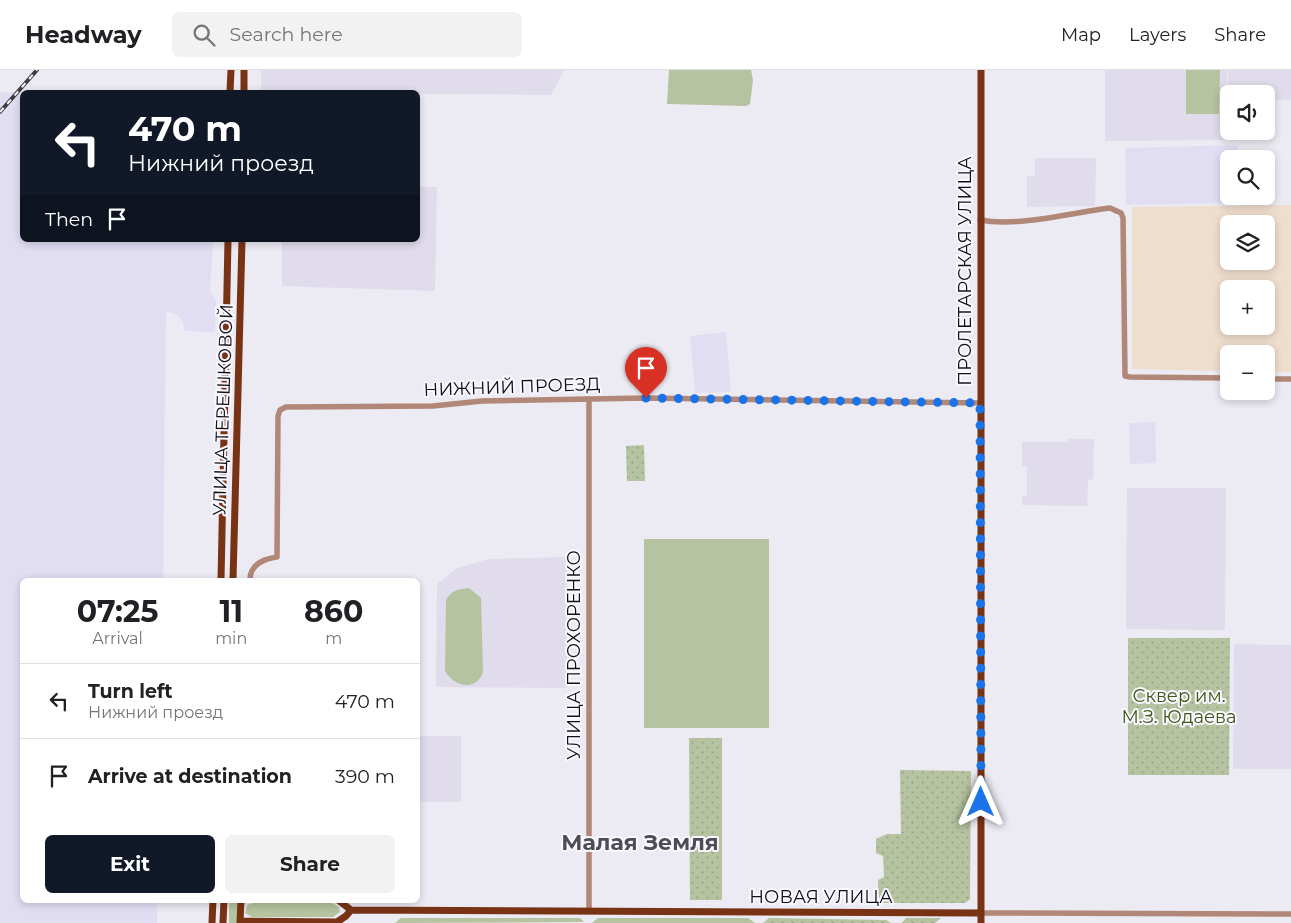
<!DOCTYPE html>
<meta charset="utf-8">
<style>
:root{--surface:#fff;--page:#f2f2f2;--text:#202124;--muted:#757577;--line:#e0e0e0;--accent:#111827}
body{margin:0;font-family:Montserrat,sans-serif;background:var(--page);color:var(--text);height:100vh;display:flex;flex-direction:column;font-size:19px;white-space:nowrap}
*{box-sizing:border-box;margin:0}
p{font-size:16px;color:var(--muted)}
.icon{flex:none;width:28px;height:28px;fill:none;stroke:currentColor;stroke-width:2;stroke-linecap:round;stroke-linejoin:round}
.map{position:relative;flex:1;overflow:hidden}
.details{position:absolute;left:20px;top:508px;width:400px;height:325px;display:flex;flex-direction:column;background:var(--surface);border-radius:8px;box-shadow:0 2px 8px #0003}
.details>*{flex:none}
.top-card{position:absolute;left:20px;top:20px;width:400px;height:152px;border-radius:8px;box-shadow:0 2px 8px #0003;background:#111827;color:#fff;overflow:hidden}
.tools{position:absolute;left:1220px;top:15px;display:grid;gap:10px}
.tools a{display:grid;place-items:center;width:55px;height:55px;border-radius:8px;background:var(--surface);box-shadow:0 2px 8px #0003;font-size:25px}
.pin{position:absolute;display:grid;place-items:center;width:42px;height:42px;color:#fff;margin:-51px -21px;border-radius:50% 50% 50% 0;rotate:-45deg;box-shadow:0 0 5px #0007}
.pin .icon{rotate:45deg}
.me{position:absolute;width:55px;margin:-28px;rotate:0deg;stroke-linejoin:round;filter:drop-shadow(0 0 4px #0008)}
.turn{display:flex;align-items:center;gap:18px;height:105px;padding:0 25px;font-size:22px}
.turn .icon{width:65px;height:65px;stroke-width:2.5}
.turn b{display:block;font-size:35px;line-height:42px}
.then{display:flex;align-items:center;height:48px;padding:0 25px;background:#0003;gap:10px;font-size:19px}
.eta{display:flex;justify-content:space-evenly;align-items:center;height:85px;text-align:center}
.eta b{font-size:30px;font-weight:700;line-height:35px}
.primary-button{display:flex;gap:10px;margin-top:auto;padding:10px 25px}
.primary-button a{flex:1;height:58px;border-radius:8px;background:var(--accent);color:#fff;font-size:20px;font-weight:700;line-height:58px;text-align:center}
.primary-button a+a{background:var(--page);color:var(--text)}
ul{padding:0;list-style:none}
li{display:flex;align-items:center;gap:15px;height:75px;padding:0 25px;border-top:1px solid var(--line)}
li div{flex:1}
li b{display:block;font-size:19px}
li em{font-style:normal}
header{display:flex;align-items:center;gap:30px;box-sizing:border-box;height:70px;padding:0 25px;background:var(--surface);border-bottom:1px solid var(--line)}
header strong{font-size:24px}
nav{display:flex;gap:28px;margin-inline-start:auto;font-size:18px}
.search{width:350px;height:45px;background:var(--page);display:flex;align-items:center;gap:12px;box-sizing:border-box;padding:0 18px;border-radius:8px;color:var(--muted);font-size:19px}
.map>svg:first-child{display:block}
.built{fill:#e0dceb}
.industrial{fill:#e1def4}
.medical{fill:#f0decd;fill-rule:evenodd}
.grass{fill:#b5c3a0}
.park{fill:url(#park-dots)}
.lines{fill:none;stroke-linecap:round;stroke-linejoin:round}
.minor{stroke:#b18777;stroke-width:5.5}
.major{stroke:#783315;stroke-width:7}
.rail-casing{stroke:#3e3c40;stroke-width:4}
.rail{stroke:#f9f7ff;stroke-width:2;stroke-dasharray:5.5;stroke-linecap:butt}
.route{stroke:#1a73e8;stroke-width:9;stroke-dasharray:0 16.2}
.labels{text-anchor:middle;stroke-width:4;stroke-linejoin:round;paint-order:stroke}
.street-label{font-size:18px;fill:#100f11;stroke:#f9f7ff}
.park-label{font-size:18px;fill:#425613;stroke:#f9f7ff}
.district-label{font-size:22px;font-weight:bold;fill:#4f4d54;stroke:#f9f7ff}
</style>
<header>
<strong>Headway</strong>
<div class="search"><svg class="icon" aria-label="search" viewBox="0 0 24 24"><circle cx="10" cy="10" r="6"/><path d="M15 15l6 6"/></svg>Search here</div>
<nav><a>Map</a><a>Layers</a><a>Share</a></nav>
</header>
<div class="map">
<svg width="1291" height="853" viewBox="0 0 1291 853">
<defs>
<pattern id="park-dots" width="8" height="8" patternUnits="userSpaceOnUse" patternTransform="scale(1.25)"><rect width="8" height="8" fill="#b5c3a0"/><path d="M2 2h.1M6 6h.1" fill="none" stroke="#9ba689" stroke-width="1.8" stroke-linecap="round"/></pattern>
</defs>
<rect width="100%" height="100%" fill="#eceaf2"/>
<path class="built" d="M 261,0 L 564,0 L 551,25 L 261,22 Z
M 1105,0 L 1227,0 L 1227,70 L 1105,71 Z
M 1228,0 L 1291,0 L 1291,30 L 1266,29 L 1266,24 L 1229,24 L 1228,29 Z
M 1035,88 L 1096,88 L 1095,136 L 1027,137 L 1027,106 L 1035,106 Z
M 418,117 L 437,117 L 435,221 L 282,216 L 282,170 L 418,170 Z
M 1068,369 L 1094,369 L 1093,409 L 1088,410 L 1087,436 L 1022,435 L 1022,426 L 1027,425 L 1027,396 L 1022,396 L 1022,372 L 1068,372 Z
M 1127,418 L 1226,418 L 1225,560 L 1126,559 Z
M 566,487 L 567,618 L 436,617 L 437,514 L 457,498 L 489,489 Z
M 1234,574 L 1291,575 L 1291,699 L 1233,699 Z
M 418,666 L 461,666 L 461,732 L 418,732 Z"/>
<path class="industrial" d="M 0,22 L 17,22 L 22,31 L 22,170 L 213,171 L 210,222 L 216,230 L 215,262 L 185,261 L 182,249 L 174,243 L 166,242 L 163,510 L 22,510 L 22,830 L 157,830 L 157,853 L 0,853 Z
M 1238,75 L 1238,89 L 1229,89 L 1229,126 L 1238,126 L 1238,133 L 1126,135 L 1125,78 Z
M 726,262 L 731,322 L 695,323 L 690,266 Z
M 1155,352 L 1156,393 L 1130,394 L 1129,353 Z"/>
<path class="medical" d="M 1291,135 L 1291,302 L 1266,302 L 1266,284 L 1229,284 L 1229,301 L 1132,299 L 1132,137 ZM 1229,154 L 1266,154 L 1266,191 L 1229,191 ZM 1229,219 L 1266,219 L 1266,256 L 1229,256 Z"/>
<path class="grass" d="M 669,0 L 751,0 L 753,10 L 750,34 L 746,36 L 667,34 Z
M 1186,0 L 1220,0 L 1219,44 L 1186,44 Z
M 644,469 L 769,469 L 769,658 L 644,658 Z
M 469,518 L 481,528 L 483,602 C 476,622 454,617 445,601 L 446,530 C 452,520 458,519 469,518 Z
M 229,830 L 238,830 L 238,853 L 229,853 Z
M 330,832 L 339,837 L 340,842 L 333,847 L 252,847 L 245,843 L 247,835 L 253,833 Z
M 401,848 L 580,848 L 584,852 L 395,853 Z
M 598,848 L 748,848 L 755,853 L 592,853 Z"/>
<path class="park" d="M 644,375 L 645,411 L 627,411 L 626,376 Z
M 1128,568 L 1230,568 L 1229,705 L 1128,705 Z
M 689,668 L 722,668 L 722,830 L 690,830 Z
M 900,700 L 971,701 L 970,829 L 965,833 L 879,833 L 878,810 L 884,807 L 883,786 L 876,783 L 876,769 L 887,764 L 901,764 Z
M 769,848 L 886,850 L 891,853 L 763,853 Z
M 906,848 L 941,848 L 935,853 L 902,853 Z"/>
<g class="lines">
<path class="minor" d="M 980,150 C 1019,157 1070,143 1110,138 L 1121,143 L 1123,148 L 1125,306 L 1130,307 L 1229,308
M 1266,309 L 1291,309
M 589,329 L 589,841
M 250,510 C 250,495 263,489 277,487 L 278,346 L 280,340 L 286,337 L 433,336 L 482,331 L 646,328 L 980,333
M 981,843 L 1291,844"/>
<path class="major" d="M 230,22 L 231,0
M 244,22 L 244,0
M 221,510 L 228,170
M 233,510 L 242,170
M 338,830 L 351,840 L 981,843
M 240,851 L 337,852 L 346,846 L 351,840
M 212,853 L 213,830
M 223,853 L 224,830
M 240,853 L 241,830
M 981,853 L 981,0"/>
<defs>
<path id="rail" d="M 0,42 L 37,0"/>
</defs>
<use href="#rail" class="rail-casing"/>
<use href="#rail" class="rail"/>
</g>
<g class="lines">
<path class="route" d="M 646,328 L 980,333 L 981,732"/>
</g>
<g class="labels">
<g class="street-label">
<text transform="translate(965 201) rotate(-90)" y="6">ПРОЛЕТАРСКАЯ УЛИЦА</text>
<text transform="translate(512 317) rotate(-2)" y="6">НИЖНИЙ ПРОЕЗД</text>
<text transform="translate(223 340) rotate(-88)" y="6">УЛИЦА ТЕРЕШКОВОЙ</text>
<text transform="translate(574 585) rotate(-90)" y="6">УЛИЦА ПРОХОРЕНКО</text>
<text x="821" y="833">НОВАЯ УЛИЦА</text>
</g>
<g class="park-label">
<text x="1179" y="632">Сквер им.<tspan x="1179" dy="21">М.З. Юдаева</tspan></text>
</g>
<g class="district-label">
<text x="640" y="780">Малая Земля</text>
</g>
</g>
</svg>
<div class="tools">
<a><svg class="icon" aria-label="sound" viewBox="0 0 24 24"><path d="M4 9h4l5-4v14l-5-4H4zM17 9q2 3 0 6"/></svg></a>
<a><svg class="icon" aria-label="search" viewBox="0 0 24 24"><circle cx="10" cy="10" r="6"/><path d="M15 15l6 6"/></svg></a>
<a><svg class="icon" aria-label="layers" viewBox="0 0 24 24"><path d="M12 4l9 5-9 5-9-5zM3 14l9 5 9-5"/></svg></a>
<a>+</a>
<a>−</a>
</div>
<div class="pin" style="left:646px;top:328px;background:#d93025"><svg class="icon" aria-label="arrive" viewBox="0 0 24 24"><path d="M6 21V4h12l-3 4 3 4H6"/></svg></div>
<svg class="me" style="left:981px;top:732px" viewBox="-20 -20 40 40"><path d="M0-17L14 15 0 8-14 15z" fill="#1a73e8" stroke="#fff" stroke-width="4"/></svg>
<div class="top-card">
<div class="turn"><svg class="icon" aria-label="left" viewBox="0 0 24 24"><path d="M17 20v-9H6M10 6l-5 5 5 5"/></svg><div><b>470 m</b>Нижний проезд</div></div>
<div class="then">Then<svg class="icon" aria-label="arrive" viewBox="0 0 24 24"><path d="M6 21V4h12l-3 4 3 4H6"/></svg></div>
</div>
<section class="details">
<div class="eta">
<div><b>07:25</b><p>Arrival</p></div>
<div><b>11</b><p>min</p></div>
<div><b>860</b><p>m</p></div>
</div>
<ul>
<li><svg class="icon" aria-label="left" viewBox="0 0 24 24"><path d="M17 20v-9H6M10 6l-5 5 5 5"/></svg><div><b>Turn left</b><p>Нижний проезд</p></div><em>470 m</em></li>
<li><svg class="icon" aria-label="arrive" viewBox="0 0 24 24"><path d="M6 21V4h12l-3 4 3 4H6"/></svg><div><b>Arrive at destination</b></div><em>390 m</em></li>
</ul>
<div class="primary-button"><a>Exit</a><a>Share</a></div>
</section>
</div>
